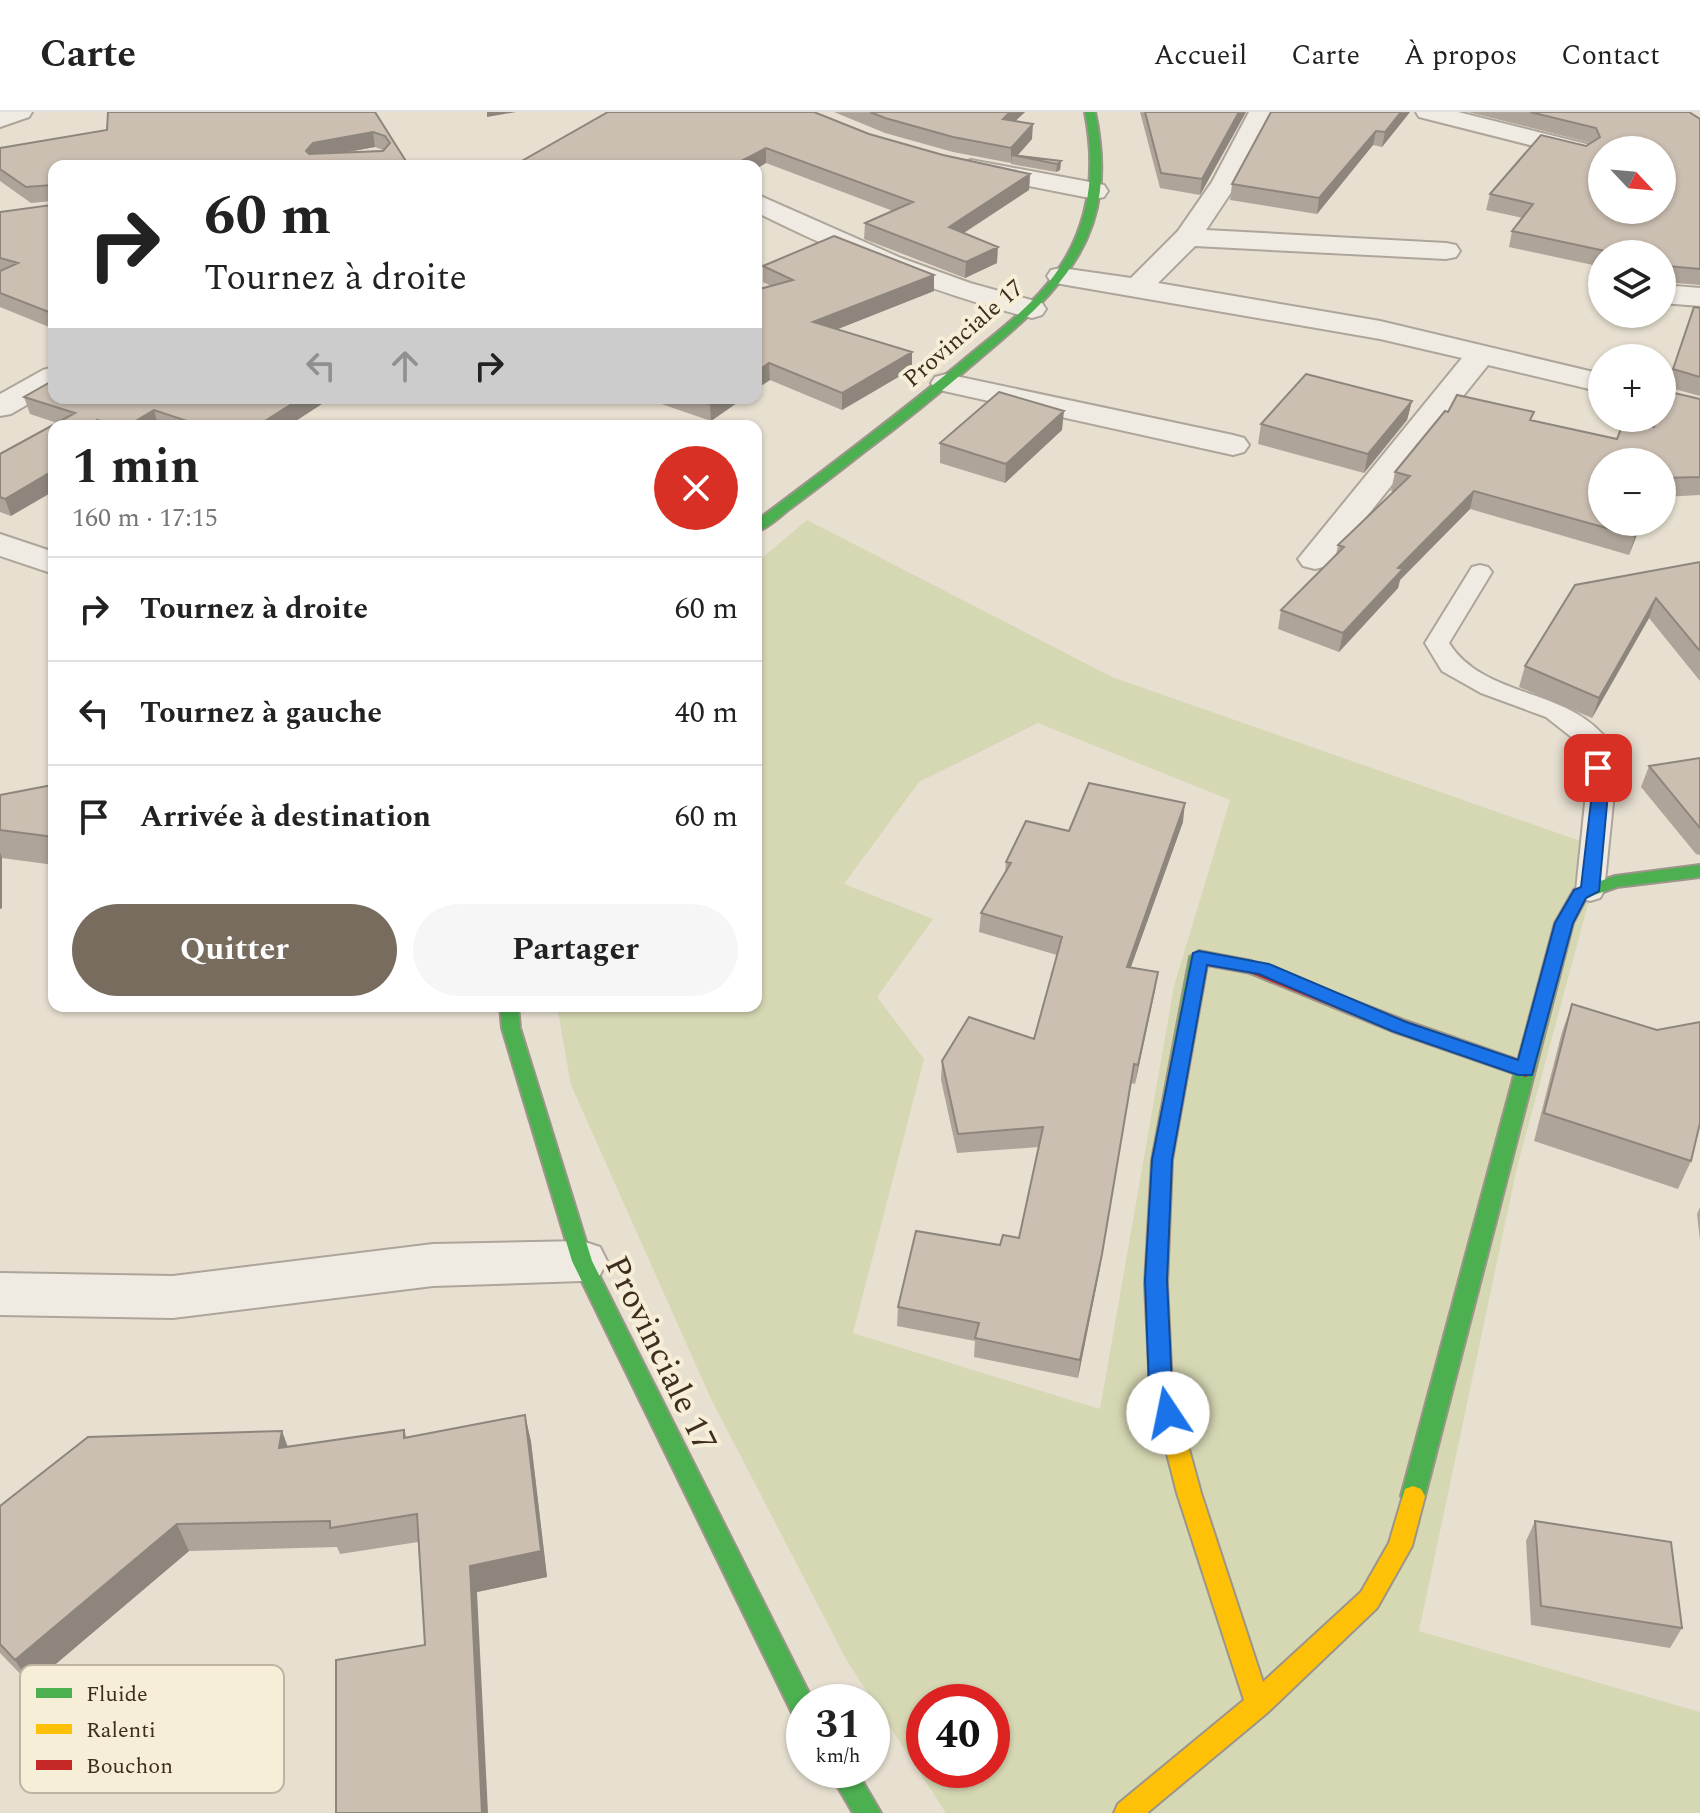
<!DOCTYPE html>
<html lang="fr">
<meta charset="utf-8">
<style>
:root{--surface:#fff;--page:#f6f6f6;--text:#222;--muted:#767676;--line:#e0e0e0;--accent:#786c5e}
body{margin:0;font-family:Spectral,serif;background:var(--page);color:var(--text);height:100vh;display:flex;flex-direction:column;font-size:30px;white-space:nowrap}
*{box-sizing:border-box;margin:0}
p{font-size:26px;color:var(--muted)}
.icon{flex:none;width:44px;height:44px;fill:none;stroke:currentColor;stroke-width:2;stroke-linecap:round;stroke-linejoin:round}
.map{position:relative;flex:1;overflow:hidden}
.details{position:absolute;left:48px;top:308px;width:714px;height:592px;display:flex;flex-direction:column;background:var(--surface);border-radius:16px;box-shadow:0 2px 6px #0004}
.details>*{flex:none}
.guide{position:absolute;left:48px;top:48px;width:714px;height:244px;border-radius:16px;box-shadow:0 2px 6px #0004;background:#fff;color:var(--text);overflow:hidden}
.needle{width:52px;rotate:116deg}
.buttons{position:absolute;left:1588px;top:24px;display:grid;gap:16px}
.buttons a{display:grid;place-items:center;width:88px;height:88px;border-radius:50%;background:var(--surface);box-shadow:0 2px 6px #0004;font-size:40px}
.speed{position:absolute;left:786px;top:1572px;display:flex;gap:16px;font-size:40px;font-weight:700;text-align:center}
.speed>*{display:grid;place-content:center;width:104px;height:104px;border-radius:50%;background:var(--surface);box-shadow:0 2px 6px #0004;line-height:1}
.speed small{font-size:20px;font-weight:400}
.speed .limit{border:12px solid #d22;background:#fff;color:#111}
.pin{position:absolute;display:grid;place-items:center;width:68px;height:68px;color:#fff;margin:-34px;border-radius:16px;box-shadow:0 4px 12px #0006}
.me{position:absolute;width:88px;margin:-44px;rotate:349deg;stroke-linejoin:round;filter:drop-shadow(0 0 6px #0008)}
.turn{display:flex;align-items:center;gap:28px;height:168px;padding:0 24px;font-size:36px}
.turn .icon{width:104px;height:104px;stroke-width:2.5}
.turn b{display:block;font-size:56px;line-height:68px}
.lanes{display:flex;align-items:center;height:76px;padding:0 24px;background:#0003;justify-content:center;gap:40px;direction:ltr}
.lanes .off{opacity:.35}
.round{display:grid;place-items:center;flex:none;width:84px;height:84px;border-radius:42px;background:var(--page)}
.summary{display:flex;align-items:center;justify-content:space-between;height:136px;padding:0 24px}
h1{font-size:48px;font-weight:700;line-height:60px}
.cta{display:flex;gap:16px;margin-top:auto;padding:16px 24px}
.cta a{flex:1;height:92px;border-radius:48px;background:var(--accent);color:#fff;font-size:32px;font-weight:700;line-height:92px;text-align:center}
.cta a+a{background:var(--page);color:var(--text)}
ul{padding:0;list-style:none}
li{display:flex;align-items:center;gap:24px;height:104px;padding:0 24px;border-top:2px solid var(--line)}
li div{flex:1}
li b{display:block;font-size:30px}
li em{font-style:normal}
header{display:flex;align-items:center;gap:48px;box-sizing:border-box;height:112px;padding:0 40px;background:var(--surface);border-bottom:2px solid var(--line)}
header strong{font-size:38px}
nav{display:flex;gap:44px;margin-inline-start:auto;font-size:28px}
.map>svg:first-child{display:block}
.green{fill:#d6d7b3;fill-rule:evenodd}
.lines{fill:none;stroke-linecap:round;stroke-linejoin:round}
.lane-casing{stroke:#ada599;stroke-width:4}
.street-casing{stroke:#ada599;stroke-width:4}
.fast-casing{stroke:#9c958a;stroke-width:4}
.slow-casing{stroke:#9c958a;stroke-width:4}
.jam-casing{stroke:#9c958a;stroke-width:4}
.lane{fill:#efebe3;fill-rule:evenodd}
.street{fill:#efebe3;fill-rule:evenodd}
.fast{fill:#4caf50;fill-rule:evenodd}
.slow{fill:#ffc107;fill-rule:evenodd}
.jam{fill:#c62828;fill-rule:evenodd}
.wall{fill:#afa499;fill-rule:evenodd}
.shaded-wall{fill:#8e867d}
.building{fill:#cbbfb2;stroke:#8e867d;stroke-width:2;fill-rule:evenodd}
.route{fill:#1a73e8;stroke:#114b97;stroke-width:2}
.labels{text-anchor:middle;stroke-width:8;stroke-linejoin:round;paint-order:stroke}
.far-street-label{font-size:24px;fill:#3d2e20;stroke:#f7eed8}
.near-street-label{font-size:34px;fill:#3d2e20;stroke:#f7eed8}
.key{fill:#f7eed8;stroke:#bfb4a1;stroke-width:2}
.key-label{font-size:22px;fill:#3d2e20}
</style>
<header>
<strong>Carte</strong>
<nav><a>Accueil</a><a>Carte</a><a>À propos</a><a>Contact</a></nav>
</header>
<div class="map">
<svg width="1700" height="1701" viewBox="0 0 1700 1701">
<rect width="100%" height="100%" fill="#e7e0d1"/>
<path class="green" d="M 807,408 L 1112,565 L 1603,737 L 1517,1055 L 1419,1519 L 1700,1600 L 1700,1701 L 946,1701 L 847,1549 L 711,1287 L 571,973 L 557,894 L 756,894 L 756,451 ZM 1038,611 L 1230,688 L 1174,874 L 1100,1297 L 853,1221 L 924,947 L 877,885 L 933,807 L 844,772 L 919,670 ZM 924,1590 L 992,1590 L 992,1658 L 924,1658 Z"/>
<g class="lines">
<defs>
<path id="lane" d="M 1480,453 L 1488,455 L 1492,460 L 1449,531 C 1485,588 1572,575 1610,632 L 1614,681 L 1604,779 L 1600,786 L 1590,789 L 1580,786 L 1576,779 L 1586,681 L 1584,635 L 1546,605 L 1481,581 L 1442,559 L 1425,531 L 1472,455 Z"/>
<path id="street" d="M 0,0 L 32,0 L 29,5 L 0,15 Z
M 1249,0 L 1273,0 L 1238,70 L 1206,118 L 1446,131 L 1456,133 L 1460,139 L 1456,145 L 1446,147 L 1195,134 L 1158,171 L 1380,209 L 1602,262 L 1602,280 L 1488,253 L 1327,454 L 1315,457 L 1303,454 L 1298,447 L 1462,246 L 1380,227 L 1061,172 L 1051,170 L 1047,164 L 1051,158 L 1061,156 L 1131,166 L 1178,119 L 1212,70 Z
M 1416,0 L 1458,0 L 1590,33 L 1594,38 L 1590,43 L 1581,46 L 1419,5 Z
M 971,48 L 1095,71 L 1104,73 L 1108,79 L 1104,85 L 1095,87 L 962,61 L 958,56 L 962,51 Z
M 756,82 L 901,146 L 970,171 L 1042,191 L 1046,197 L 1042,203 L 1032,206 C 935,182 845,144 756,100 Z
M 1662,173 L 1700,176 L 1700,194 L 1662,191 Z
M 54,255 L 54,277 L 11,302 L 0,304 L 0,282 L 43,258 Z
M 946,262 L 1233,323 L 1244,326 L 1249,333 L 1244,340 L 1233,343 L 935,277 L 931,271 L 935,265 Z
M 0,422 L 54,440 L 54,462 L 0,444 Z
M 582,1129 L 600,1135 L 607,1149 L 600,1163 L 582,1169 L 433,1174 L 173,1206 L 0,1203 L 0,1161 L 173,1164 L 433,1132 Z"/>
<path id="fast" d="M 1085,0 L 1095,0 C 1121,122 1064,176 978,248 C 941,280 903,311 864,340 C 840,359 815,378 791,396 C 780,404 769,416 756,420 L 756,409 C 827,356 899,302 967,245 C 1003,215 1041,188 1065,147 C 1092,101 1095,51 1085,0 Z
M 1700,753 L 1700,765 L 1617,775 L 1586,786 L 1573,811 L 1425,1384 L 1421,1391 L 1413,1394 L 1405,1391 L 1401,1384 L 1555,811 L 1574,778 L 1615,764 Z
M 1199,839 L 1251,849 L 1260,855 L 1251,861 L 1207,853 L 1172,1048 L 1167,1172 L 1163,1178 L 1156,1181 L 1149,1178 L 1145,1172 L 1152,1048 L 1190,845 Z
M 500,894 L 518,894 L 520,916 L 592,1149 L 813,1589 L 804,1590 L 804,1610 L 795,1607 L 572,1149 L 502,916 Z
M 828,1658 L 856,1658 L 881,1701 L 853,1701 Z"/>
<path id="slow" d="M 1156,1163 L 1163,1166 L 1167,1172 L 1172,1275 L 1201,1381 L 1263,1570 L 1361,1480 L 1389,1431 L 1405,1377 L 1413,1374 L 1421,1377 L 1425,1384 L 1412,1434 L 1377,1496 L 1267,1601 L 1147,1701 L 1114,1701 L 1118,1692 L 1244,1588 L 1177,1381 L 1150,1275 L 1145,1172 L 1149,1166 Z"/>
<path id="jam" d="M 1251,849 L 1406,909 L 1532,953 L 1535,958 L 1532,963 L 1525,965 L 1392,919 L 1245,859 L 1242,855 L 1245,851 Z"/>
</defs>
<use href="#lane" class="lane-casing"/>
<use href="#street" class="street-casing"/>
<use href="#fast" class="fast-casing"/>
<use href="#slow" class="slow-casing"/>
<use href="#jam" class="jam-casing"/>
<use href="#lane" class="lane"/>
<use href="#street" class="street"/>
<use href="#fast" class="fast"/>
<use href="#slow" class="slow"/>
<use href="#jam" class="jam"/>
</g>
<path class="wall" d="M 375,0 L 409,54 L 54,54 L 54,217 L 0,195 L 0,100 L 52,93 L 52,89 L 31,91 L 0,69 L 0,36 L 107,18 ZM 375,35 L 383,38 L 348,40 Z
M 834,0 L 1025,0 L 1015,9 L 1032,27 L 1018,43 L 1061,49 L 1060,58 L 1056,60 L 1011,52 L 1011,50 L 1011,51 L 953,40 L 885,21 Z
M 1140,0 L 1246,0 L 1200,83 L 1160,76 Z
M 1410,0 L 1382,35 L 1373,33 L 1317,102 L 1230,88 L 1232,72 Z
M 1468,0 L 1689,0 L 1700,7 L 1700,173 L 1664,170 L 1665,177 L 1662,186 L 1662,142 L 1602,142 L 1602,155 L 1509,135 L 1512,119 L 1523,106 L 1486,98 L 1490,82 L 1591,31 Z
M 869,22 L 943,43 L 1030,62 L 1029,78 L 964,121 L 997,151 L 965,166 L 864,127 L 865,111 L 893,99 L 766,51 L 513,54 Z
M 763,154 L 934,179 L 837,217 L 912,257 L 842,298 L 770,268 L 756,277 L 756,178 L 771,174 L 763,170 Z
M 1694,195 L 1700,196 L 1700,284 L 1667,275 Z
M 24,285 L 54,286 L 331,286 L 288,314 L 54,314 L 11,404 L 0,400 L 0,342 L 57,311 L 30,302 Z
M 644,286 L 744,286 L 711,309 Z
M 1700,287 L 1700,383 L 1662,385 L 1662,350 L 1602,410 L 1642,410 L 1629,443 L 1470,397 L 1400,468 L 1398,476 L 1339,540 L 1278,517 L 1281,498 L 1336,443 L 1338,433 L 1394,380 L 1391,379 L 1395,360 L 1532,308 L 1617,327 L 1654,315 Z
M 1412,289 L 1407,308 L 1364,361 L 1258,332 L 1261,312 Z
M 1062,318 L 1005,371 L 940,351 L 940,331 Z
M 1700,450 L 1700,569 L 1649,506 L 1592,606 L 1519,575 L 1525,554 Z
M 1700,646 L 1700,743 L 1696,742 L 1641,675 L 1649,654 Z
M 54,672 L 54,753 L 2,746 L 2,796 L 0,797 L 0,683 L 52,673 Z
M 1183,710 L 1131,855 L 1158,860 L 1135,972 L 1131,971 L 1099,1161 L 1078,1266 L 974,1245 L 975,1229 L 897,1214 L 898,1195 L 1000,1133 L 1019,1126 L 1039,1035 L 957,1041 L 941,968 L 942,949 L 1034,927 L 1057,843 L 979,820 L 981,801 L 1005,761 L 1006,750 L 1069,719 Z
M 1572,892 L 1691,1049 L 1678,1077 L 1534,1029 L 1562,920 Z
M 1700,1095 L 1700,1129 L 1697,1102 Z
M 525,1303 L 531,1330 L 547,1465 L 477,1480 L 425,1533 L 418,1430 L 340,1442 L 337,1435 L 189,1439 L 31,1573 L 0,1541 L 0,1394 L 288,1334 L 404,1318 L 407,1326 Z
M 1535,1409 L 1682,1516 L 1670,1536 L 1531,1513 L 1526,1429 Z"/>
<path class="shaded-wall" d="M 487,0 L 516,0 L 487,5 Z
M 1010,0 L 1025,0 L 1002,22 L 1003,7 Z
M 1239,0 L 1246,0 L 1200,83 L 1202,67 Z
M 1401,0 L 1410,0 L 1382,35 L 1385,20 Z
M 1033,12 L 1032,27 L 1017,44 L 1012,43 L 1011,51 L 1011,36 Z
M 1376,19 L 1373,33 L 1317,102 L 1319,86 Z
M 373,20 L 375,35 L 315,46 L 306,39 L 313,31 Z
M 766,36 L 766,51 L 756,57 L 756,54 L 732,54 Z
M 1061,49 L 1060,58 L 1056,60 L 1057,52 Z
M 1030,62 L 1029,78 L 948,131 L 949,115 Z
M 998,135 L 997,151 L 965,166 L 966,150 Z
M 934,163 L 934,179 L 813,227 L 813,210 Z
M 912,240 L 912,257 L 842,298 L 842,281 Z
M 769,251 L 770,268 L 756,277 L 756,260 Z
M 301,286 L 331,286 L 288,314 L 257,314 Z
M 718,286 L 744,286 L 711,309 L 710,292 Z
M 1412,289 L 1407,308 L 1364,361 L 1368,342 Z
M 154,298 L 158,314 L 127,314 Z
M 1064,299 L 1062,318 L 1005,371 L 1006,352 Z
M 54,358 L 54,379 L 11,404 L 5,387 Z
M 1474,379 L 1470,397 L 1400,468 L 1398,476 L 1339,540 L 1343,521 L 1398,456 Z
M 1641,410 L 1642,410 L 1629,443 L 1635,424 Z
M 1656,486 L 1649,506 L 1592,606 L 1599,586 Z
M 1185,691 L 1183,710 L 1124,874 L 1127,855 Z
M 0,740 L 2,746 L 2,796 L 0,797 Z
M 1158,860 L 1155,879 L 1135,972 L 1138,953 Z
M 1131,971 L 1099,1161 L 1078,1266 L 1080,1248 Z
M 525,1303 L 531,1330 L 547,1465 L 477,1480 L 488,1701 L 482,1701 L 470,1454 Z
M 282,1319 L 292,1346 L 279,1336 Z
M 177,1412 L 189,1439 L 31,1573 L 15,1548 Z"/>
<path class="building" d="M 108,0 L 375,0 L 409,54 L 54,54 L 54,202 L 0,181 L 0,159 L 18,151 L 0,146 L 0,100 L 52,93 L 52,73 L 26,75 L 0,57 L 0,36 L 107,18 ZM 373,20 L 385,24 L 390,31 L 383,39 L 309,42 L 306,39 L 313,31 Z
M 608,0 L 814,0 L 869,22 L 943,43 L 1030,62 L 949,115 L 998,135 L 966,150 L 865,111 L 913,90 L 766,36 L 732,54 L 513,54 Z
M 870,0 L 1010,0 L 1003,7 L 1033,12 L 1011,36 L 953,25 L 885,6 Z
M 1145,0 L 1239,0 L 1202,67 L 1161,61 Z
M 1271,0 L 1401,0 L 1385,20 L 1376,19 L 1319,86 L 1232,72 Z
M 1530,0 L 1689,0 L 1700,7 L 1700,157 L 1667,154 L 1664,157 L 1665,177 L 1662,177 L 1662,142 L 1619,142 L 1512,119 L 1533,92 L 1490,82 L 1541,23 L 1586,34 L 1600,25 L 1596,16 ZM 1602,38 L 1662,38 L 1662,98 L 1602,98 Z
M 1012,43 L 1061,49 L 1057,52 Z
M 834,124 L 934,163 L 813,210 L 912,240 L 842,281 L 769,251 L 756,260 L 756,178 L 793,168 L 763,154 Z
M 1694,195 L 1700,196 L 1700,265 L 1673,257 Z
M 1306,262 L 1412,289 L 1368,342 L 1261,312 Z
M 54,268 L 54,286 L 301,286 L 257,314 L 202,314 L 154,298 L 127,314 L 116,314 L 98,308 L 102,314 L 54,314 L 54,358 L 5,387 L 0,385 L 0,342 L 75,301 L 24,285 Z
M 1666,279 L 1700,287 L 1700,365 L 1662,366 L 1662,350 L 1602,350 L 1602,410 L 1641,410 L 1635,424 L 1474,379 L 1398,456 L 1403,457 L 1343,521 L 1281,498 L 1344,435 L 1338,433 L 1410,364 L 1395,360 L 1445,299 L 1448,300 L 1457,283 L 1534,300 L 1530,308 L 1617,327 L 1624,309 L 1654,315 L 1657,306 L 1662,306 L 1662,291 Z
M 999,280 L 1064,299 L 1006,352 L 940,331 Z
M 693,286 L 718,286 L 710,292 Z
M 1700,450 L 1700,539 L 1656,486 L 1599,586 L 1525,554 L 1575,473 Z
M 1700,646 L 1700,716 L 1649,654 Z
M 1089,671 L 1185,691 L 1127,855 L 1158,860 L 1138,953 L 1134,952 L 1102,1142 L 1080,1248 L 975,1226 L 979,1211 L 898,1195 L 916,1119 L 1000,1133 L 1003,1123 L 1019,1126 L 1043,1015 L 958,1022 L 942,949 L 969,905 L 1034,927 L 1062,825 L 981,801 L 1011,751 L 1006,750 L 1026,709 L 1069,719 Z
M 54,672 L 54,725 L 0,718 L 0,683 L 52,673 Z
M 1572,892 L 1657,918 L 1700,910 L 1700,1011 L 1691,1049 L 1544,1001 Z
M 525,1303 L 541,1439 L 470,1454 L 482,1701 L 336,1701 L 336,1548 L 425,1533 L 417,1402 L 330,1416 L 330,1409 L 177,1412 L 15,1548 L 0,1532 L 0,1394 L 88,1325 L 282,1319 L 279,1336 L 404,1318 L 404,1326 Z
M 1535,1409 L 1671,1430 L 1682,1516 L 1541,1494 Z"/>
<path class="route" d="M 1598,651 L 1607,656 L 1608,681 L 1599,779 L 1586,786 L 1573,811 L 1532,963 L 1518,963 L 1392,919 L 1259,862 L 1207,853 L 1172,1048 L 1167,1168 L 1172,1275 L 1179,1301 L 1176,1308 L 1168,1311 L 1160,1308 L 1149,1275 L 1145,1168 L 1152,1048 L 1193,841 L 1199,839 L 1269,852 L 1406,910 L 1518,948 L 1555,811 L 1574,778 L 1581,775 L 1592,681 L 1590,656 Z"/>
<g class="labels">
<g class="far-street-label">
<text transform="translate(963 221) rotate(-41)" y="8">Provinciale 17</text>
</g>
<g class="near-street-label">
<text transform="translate(662 1241) rotate(64)" y="12">Provinciale 17</text>
</g>
</g>
<rect x="20" y="1553" width="264" height="128" rx="12" class="key"/>
<rect x="36" y="1576" width="36" height="10" fill="#4caf50"/>
<rect x="36" y="1612" width="36" height="10" fill="#ffc107"/>
<rect x="36" y="1648" width="36" height="10" fill="#c62828"/>
<g class="key-label">
<text x="86" y="1589">Fluide</text>
<text x="86" y="1625">Ralenti</text>
<text x="86" y="1661">Bouchon</text>
</g>
</svg>
<div class="buttons">
<a><svg class="needle" viewBox="-14 -14 28 28"><path d="M0-13l5 13h-10z" fill="#e53935"/><path d="M0 13l5-13h-10z" fill="#767676"/></svg></a>
<a><svg class="icon" aria-label="layers" viewBox="0 0 24 24"><path d="M12 4l9 5-9 5-9-5zM3 14l9 5 9-5"/></svg></a>
<a>+</a>
<a>−</a>
</div>
<div class="speed"><div>31<small>km/h</small></div><div class="limit">40</div></div>
<div class="pin" style="left:1598px;top:656px;background:#d93025"><svg class="icon" aria-label="arrive" viewBox="0 0 24 24"><path d="M6 21V4h12l-3 4 3 4H6"/></svg></div>
<svg class="me" style="left:1168px;top:1301px" viewBox="-20 -20 40 40"><circle r="19" fill="#fff"/><path d="M0-13L10 11 0 6-10 11z" fill="#1a73e8"/></svg>
<div class="guide">
<div class="turn"><svg class="icon" aria-label="right" viewBox="0 0 24 24"><path d="M7 20v-9h11M14 6l5 5-5 5"/></svg><div><b>60 m</b>Tournez à droite</div></div>
<div class="lanes"><svg class="icon off" aria-label="left" viewBox="0 0 24 24"><path d="M17 20v-9H6M10 6l-5 5 5 5"/></svg><svg class="icon off" aria-label="ahead" viewBox="0 0 24 24"><path d="M12 20V5M6 11l6-6 6 6"/></svg><svg class="icon" aria-label="right" viewBox="0 0 24 24"><path d="M7 20v-9h11M14 6l5 5-5 5"/></svg></div>
</div>
<section class="details">
<div class="summary"><div><h1>1 min</h1><p>160 m · 17:15</p></div><a class="round" style="background:#d93025;color:#fff"><svg class="icon" aria-label="close" viewBox="0 0 24 24"><path d="M6 6l12 12M18 6L6 18"/></svg></a></div>
<ul>
<li><svg class="icon" aria-label="right" viewBox="0 0 24 24"><path d="M7 20v-9h11M14 6l5 5-5 5"/></svg><div><b>Tournez à droite</b></div><em>60 m</em></li>
<li><svg class="icon" aria-label="left" viewBox="0 0 24 24"><path d="M17 20v-9H6M10 6l-5 5 5 5"/></svg><div><b>Tournez à gauche</b></div><em>40 m</em></li>
<li><svg class="icon" aria-label="arrive" viewBox="0 0 24 24"><path d="M6 21V4h12l-3 4 3 4H6"/></svg><div><b>Arrivée à destination</b></div><em>60 m</em></li>
</ul>
<div class="cta"><a>Quitter</a><a>Partager</a></div>
</section>
</div>
